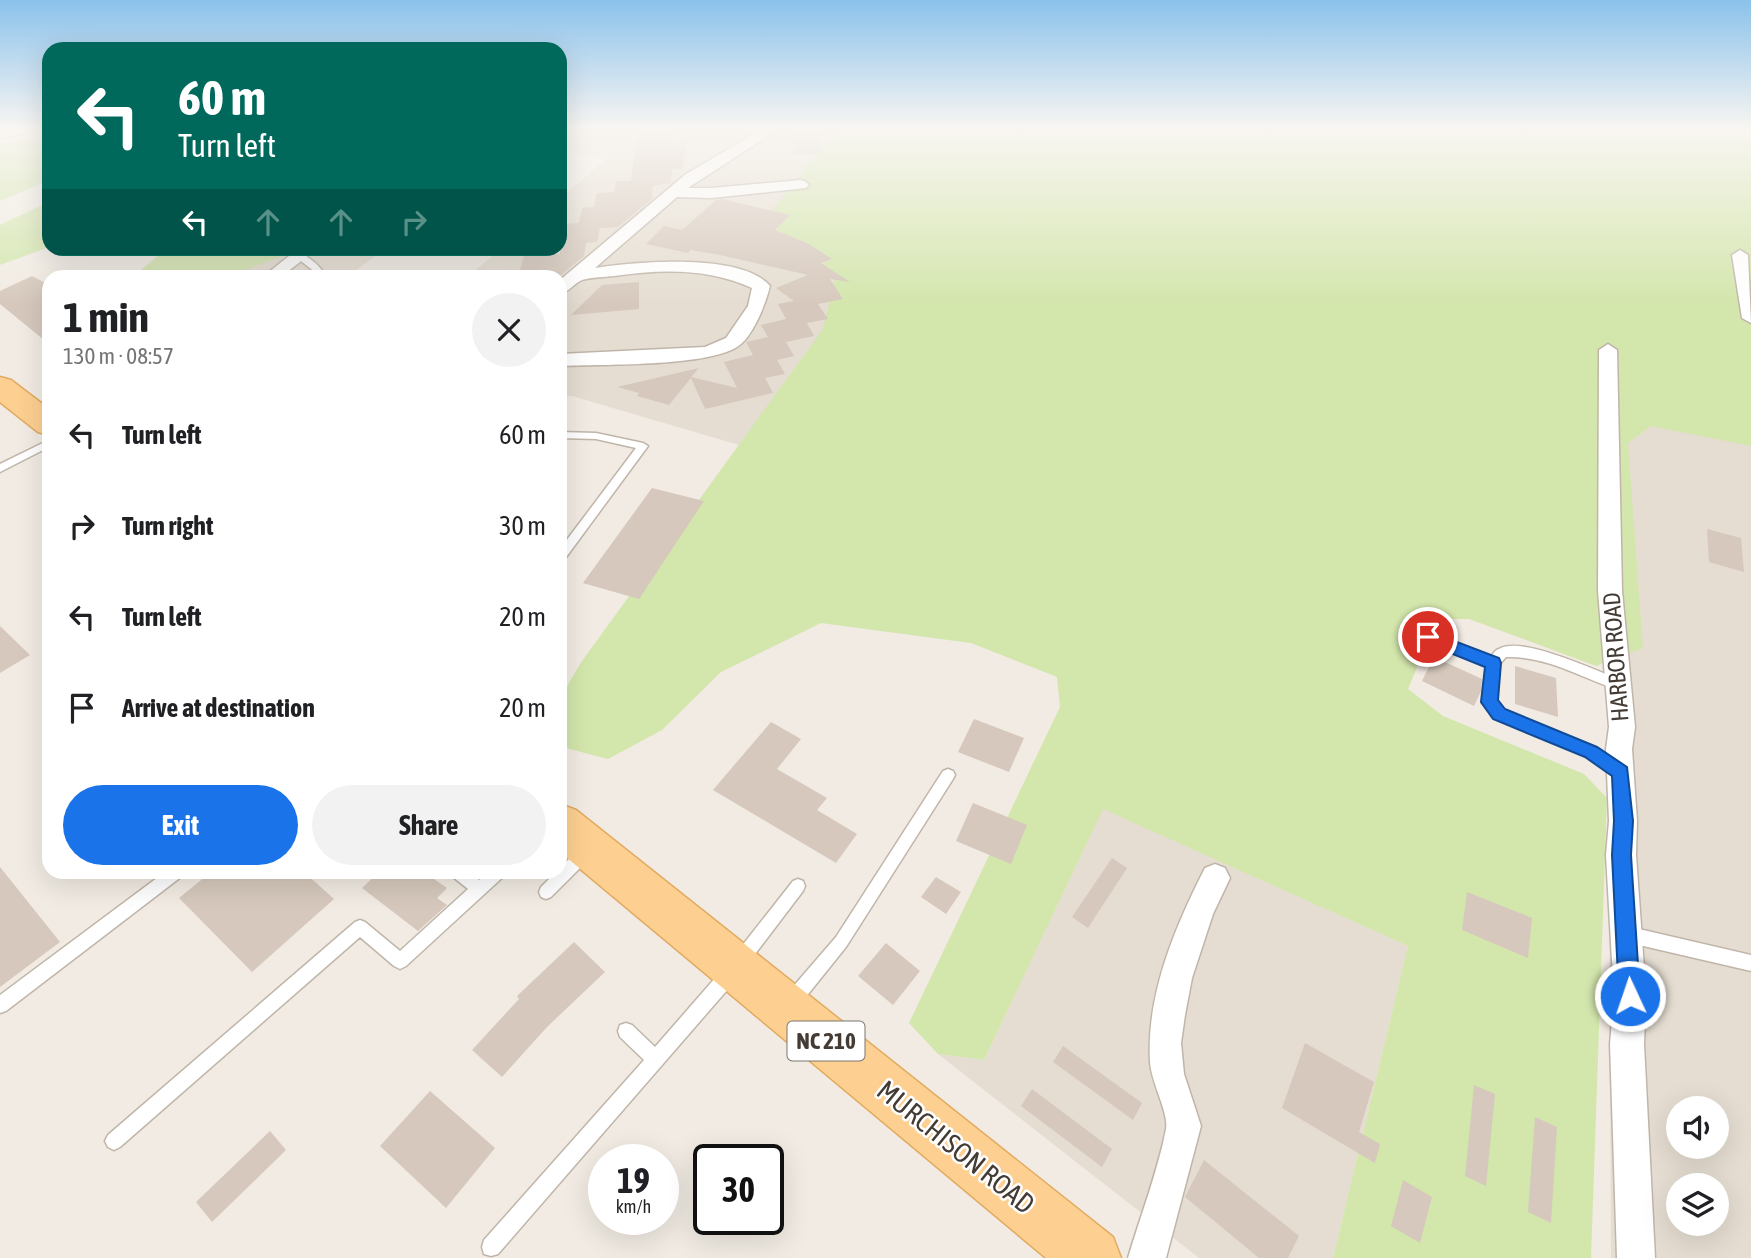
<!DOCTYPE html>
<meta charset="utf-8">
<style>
:root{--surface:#fff;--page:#f2f2f2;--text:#202124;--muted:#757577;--accent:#1a73e8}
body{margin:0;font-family:"Asap Condensed",sans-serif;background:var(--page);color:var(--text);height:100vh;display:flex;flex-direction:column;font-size:26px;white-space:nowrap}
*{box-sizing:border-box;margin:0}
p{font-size:23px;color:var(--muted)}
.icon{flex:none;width:38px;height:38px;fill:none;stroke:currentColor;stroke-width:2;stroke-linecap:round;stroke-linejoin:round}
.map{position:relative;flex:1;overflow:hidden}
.panel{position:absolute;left:42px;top:270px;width:525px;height:609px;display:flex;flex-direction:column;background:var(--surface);border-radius:21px;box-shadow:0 7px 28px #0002}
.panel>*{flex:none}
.top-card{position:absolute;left:42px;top:42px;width:525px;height:214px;border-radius:21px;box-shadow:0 7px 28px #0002;background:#00695c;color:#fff;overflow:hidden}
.buttons{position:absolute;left:1666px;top:1096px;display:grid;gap:14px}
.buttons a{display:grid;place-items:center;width:63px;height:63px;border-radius:50%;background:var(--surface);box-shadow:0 7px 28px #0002;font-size:35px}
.speed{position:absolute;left:588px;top:1144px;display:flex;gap:14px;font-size:35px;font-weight:700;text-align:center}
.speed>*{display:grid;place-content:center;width:91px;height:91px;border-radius:50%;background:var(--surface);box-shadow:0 7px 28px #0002;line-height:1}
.speed small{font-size:18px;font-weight:400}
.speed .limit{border:4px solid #111;border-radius:10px;background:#fff;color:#111}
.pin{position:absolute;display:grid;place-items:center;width:60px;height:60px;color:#fff;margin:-30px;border:4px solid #fff;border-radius:50%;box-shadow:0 2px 7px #0007}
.me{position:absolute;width:77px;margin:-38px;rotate:357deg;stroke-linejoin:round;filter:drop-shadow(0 0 5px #0008)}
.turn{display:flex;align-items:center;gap:24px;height:147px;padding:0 21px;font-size:32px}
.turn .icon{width:91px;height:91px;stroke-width:2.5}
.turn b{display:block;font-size:49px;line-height:60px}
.lanes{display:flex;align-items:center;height:66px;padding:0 21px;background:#0003;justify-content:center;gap:35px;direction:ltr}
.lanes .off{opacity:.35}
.round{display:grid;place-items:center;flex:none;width:74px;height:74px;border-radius:37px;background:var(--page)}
.headline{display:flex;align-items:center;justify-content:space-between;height:119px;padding:0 21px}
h1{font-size:42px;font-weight:700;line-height:52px}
.primary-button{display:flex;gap:14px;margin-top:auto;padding:14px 21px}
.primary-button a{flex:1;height:80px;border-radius:42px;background:var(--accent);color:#fff;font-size:28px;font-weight:700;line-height:80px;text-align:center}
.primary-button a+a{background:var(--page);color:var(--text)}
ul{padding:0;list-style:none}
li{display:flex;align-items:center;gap:21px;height:91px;padding:0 21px}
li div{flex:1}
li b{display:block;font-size:26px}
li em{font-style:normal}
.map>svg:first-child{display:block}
.residential{fill:#e5ddd1;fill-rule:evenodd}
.green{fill:#d3e6ac}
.building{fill:#d6c8bc}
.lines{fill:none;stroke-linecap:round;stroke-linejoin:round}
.lane-casing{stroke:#c0b5a9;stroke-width:3}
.street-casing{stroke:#c0b5a9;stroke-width:3}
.primary-casing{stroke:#e2ab61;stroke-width:3}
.lane{fill:#fff;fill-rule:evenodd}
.street{fill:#fff;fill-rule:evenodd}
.primary{fill:#fdd091;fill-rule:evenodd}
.route{fill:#1a73e8;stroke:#114b97;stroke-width:2}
.labels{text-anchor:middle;stroke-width:5;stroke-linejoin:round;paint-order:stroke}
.shield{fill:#fff;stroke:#7b7671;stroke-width:2}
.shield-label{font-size:23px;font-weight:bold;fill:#433b34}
.street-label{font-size:24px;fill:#433b34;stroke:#fff}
.near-street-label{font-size:28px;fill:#433b34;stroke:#fff}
</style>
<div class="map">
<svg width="1751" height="1258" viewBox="0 0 1751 1258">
<rect width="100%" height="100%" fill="#f1ebe3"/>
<path class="residential" d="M 560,130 L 1002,130 L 739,445 L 572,396 L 560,396 L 560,276 L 468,276 L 501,249 L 560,248 L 560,199 L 606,159 L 560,150 Z
M 1606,238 L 1751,259 L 1751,1258 L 1611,1258 ZM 1678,1108 L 1717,1108 L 1717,1146 L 1678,1146 ZM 1678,1185 L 1717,1185 L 1717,1223 L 1678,1223 Z
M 216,249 L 385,249 L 348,276 L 175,276 Z
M 1103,808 L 1408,946 L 1333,1258 L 1199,1258 L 938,1054 L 984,1060 Z"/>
<path class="green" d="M 836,130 L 1751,130 L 1751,446 L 1651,426 L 1628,443 L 1643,648 L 1596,666 L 1469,619 L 1437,619 L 1408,689 L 1443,716 L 1584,774 L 1607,798 L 1591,1258 L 1333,1258 L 1408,946 L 1103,809 L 984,1060 L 938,1054 L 909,1023 L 1060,707 L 1057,677 L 971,643 L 821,623 L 721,672 L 662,730 L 608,759 L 566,748 C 549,714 564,690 582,661 L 823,329 L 835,279 L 813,250 L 760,226 Z
M 49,132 L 49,180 L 0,201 L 0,144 Z
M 49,202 L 49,247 L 0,265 L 0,225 Z
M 167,248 L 298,248 L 298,249 L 286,255 L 227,276 L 134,276 Z"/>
<path class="building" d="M 638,130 L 667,130 L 670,141 L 688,136 L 682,170 L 672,168 L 671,183 L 653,186 L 652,199 L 618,227 L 600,228 L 597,242 L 586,243 L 584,256 L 560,276 L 518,276 L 524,256 L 560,254 L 560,224 L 579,223 L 582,208 L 594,207 L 597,193 L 614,192 L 616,181 L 631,181 Z
M 793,130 L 819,130 L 821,154 L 793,154 Z
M 722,199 L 790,215 L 775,230 L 807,243 L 832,259 L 821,263 L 850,282 L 830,279 L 843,299 L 818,304 L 828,319 L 807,323 L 814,336 L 786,342 L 794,356 L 777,360 L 785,374 L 765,378 L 773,393 L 705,409 L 691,378 L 669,405 L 637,396 L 639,393 L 617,387 L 699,368 L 691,377 L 737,388 L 724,362 L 753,355 L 746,342 L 768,337 L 761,325 L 786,319 L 778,304 L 794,301 L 776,288 L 808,275 L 720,255 L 691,250 L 688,253 L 646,244 L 664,226 L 682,230 L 716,200 Z
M 32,276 L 49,285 L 49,344 L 0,304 L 0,291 Z
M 639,282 L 639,309 L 571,315 L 602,285 Z
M 652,488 L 704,501 L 639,599 L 583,583 Z
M 1707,529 L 1741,538 L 1744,572 L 1709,562 Z
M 0,626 L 30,655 L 0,673 Z
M 1434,657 L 1482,679 L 1481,691 L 1474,706 L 1422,681 Z
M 1515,666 L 1556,678 L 1558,717 L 1515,704 Z
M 974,719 L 1024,738 L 1009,772 L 958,752 Z
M 771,722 L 801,739 L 777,769 L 827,798 L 817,810 L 857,834 L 836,863 L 713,790 Z
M 973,803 L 1027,825 L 1011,864 L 956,841 Z
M 1112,858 L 1127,868 L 1088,928 L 1072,917 Z
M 0,867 L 60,942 L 0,987 Z
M 211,872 L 304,872 L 334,899 L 252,972 L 179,898 Z
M 379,872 L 424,872 L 447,888 L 437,898 L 447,905 L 418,931 L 362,888 Z
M 936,877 L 961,892 L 946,914 L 921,897 Z
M 1467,892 L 1532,918 L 1528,958 L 1462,930 Z
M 574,942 L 605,972 L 547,1027 L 502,1077 L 472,1050 L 519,999 L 517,996 Z
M 886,943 L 920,971 L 893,1005 L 858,976 Z
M 1305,1043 L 1374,1082 L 1359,1132 L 1380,1144 L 1375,1163 L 1282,1108 Z
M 1063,1046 L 1142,1103 L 1133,1120 L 1053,1062 Z
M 1474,1085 L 1495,1094 L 1486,1186 L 1465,1176 Z
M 1032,1089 L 1112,1149 L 1102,1167 L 1021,1106 Z
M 430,1091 L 495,1148 L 446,1208 L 380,1146 Z
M 1535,1117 L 1557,1127 L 1551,1223 L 1528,1212 Z
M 270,1131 L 286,1150 L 212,1222 L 196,1202 Z
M 1204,1160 L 1299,1236 L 1288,1258 L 1259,1258 L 1185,1197 Z
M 1403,1180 L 1432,1197 L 1420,1243 L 1391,1226 Z"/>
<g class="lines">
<defs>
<path id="lane" d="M 297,254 C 307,254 322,267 325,276 L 317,276 L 315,272 L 297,258 Z
M 560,432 L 596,433 L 643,443 L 648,446 L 564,560 L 560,561 L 560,549 L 636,448 L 596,439 L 560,438 Z
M 49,440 L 49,447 L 0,472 L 0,464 Z
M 1428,632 L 1491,657 C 1493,654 1495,650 1499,649 C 1521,635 1599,672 1623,681 L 1624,685 L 1623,689 L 1618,690 C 1580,677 1547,656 1506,657 L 1499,665 L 1496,701 L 1504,710 L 1596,748 L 1624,768 L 1626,772 L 1624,776 L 1619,778 L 1614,776 L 1586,756 L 1494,718 L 1482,703 L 1486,666 L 1424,640 L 1422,637 L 1424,634 Z
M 948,769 L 953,771 L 955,775 L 953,779 L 846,947 L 797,1008 L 791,1010 L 785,1008 L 783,1002 L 785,996 L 836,937 L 943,771 Z
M 585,846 L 590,848 L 592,853 L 590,858 L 551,897 L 546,899 L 541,897 L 539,892 L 541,887 L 556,872 L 560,872 L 560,868 L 580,848 Z
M 165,872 L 183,872 L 181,877 L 6,1011 L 0,1013 L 0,995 Z
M 451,872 L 469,872 L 479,880 L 488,872 L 505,872 L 503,877 L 406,966 L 400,969 L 394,966 L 360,937 L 120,1147 L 114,1150 L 108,1147 L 105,1141 L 108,1135 L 355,922 L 360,920 L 365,922 L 400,951 L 468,889 L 453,877 Z
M 798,879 L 803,881 L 805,886 L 803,891 L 746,966 L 740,969 L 734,966 L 732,961 L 734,956 L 793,881 Z
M 1626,926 L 1751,955 L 1751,971 L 1626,942 L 1621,939 L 1618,934 L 1621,929 Z
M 729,967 L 735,969 L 737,975 L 735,981 L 498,1254 L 491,1256 L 484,1254 L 482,1247 L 484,1240 L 644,1060 L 620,1037 L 618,1031 L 620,1025 L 626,1023 L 632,1025 L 655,1047 L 723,969 Z"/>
<path id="street" d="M 0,130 L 29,130 L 27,133 L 0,138 Z
M 761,130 L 777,130 L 688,188 L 711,188 L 801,180 L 806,182 L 809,185 L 806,188 L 711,198 L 677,197 L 595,268 C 635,262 741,252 770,286 C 766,303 753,337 737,347 C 705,367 602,364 560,366 L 560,354 L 705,347 L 726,338 L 748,306 L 752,288 C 708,268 662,269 614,276 C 604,277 592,277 582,280 C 574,283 569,292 560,294 L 560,280 L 686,174 Z
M 299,248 L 318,248 L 282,276 L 264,276 Z
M 1740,250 L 1748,255 L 1751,323 L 1742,318 L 1732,255 Z
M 1608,344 L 1617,350 L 1622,591 L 1635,727 L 1632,749 L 1637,821 L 1636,855 L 1646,996 L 1644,1044 L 1655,1258 L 1617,1258 L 1610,1044 L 1614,996 L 1606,855 L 1609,821 L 1606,749 L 1609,727 L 1598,591 L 1599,350 Z
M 1215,864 L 1225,868 L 1230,878 L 1213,914 L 1192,978 L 1185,1015 L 1181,1043 L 1184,1074 L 1201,1126 L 1166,1258 L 1128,1258 C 1140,1217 1158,1171 1166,1129 C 1169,1113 1151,1082 1150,1062 C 1146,995 1175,927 1205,868 Z"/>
<path id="primary" d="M 0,377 L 11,380 L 49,409 L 49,435 L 38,432 L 0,402 Z
M 560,804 L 576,810 L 1113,1237 L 1121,1258 L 1046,1258 L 560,852 Z"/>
</defs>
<use href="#lane" class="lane-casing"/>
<use href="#street" class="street-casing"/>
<use href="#primary" class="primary-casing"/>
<use href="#lane" class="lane"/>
<use href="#street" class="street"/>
<use href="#primary" class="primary"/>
</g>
<linearGradient id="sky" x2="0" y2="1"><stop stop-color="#8bc2eb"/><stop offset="0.42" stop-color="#f9f6f2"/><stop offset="1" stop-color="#f9f6f2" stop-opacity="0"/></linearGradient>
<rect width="1751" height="306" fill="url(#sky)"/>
<path class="route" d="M 1428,631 L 1499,658 L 1501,663 L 1498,700 L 1505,709 L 1597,747 L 1627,767 L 1633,821 L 1631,855 L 1640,996 L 1637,1003 L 1630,1006 L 1622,1003 L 1619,996 L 1612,855 L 1614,821 L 1612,776 L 1585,757 L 1493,719 L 1481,702 L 1485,667 L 1423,642 L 1420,637 L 1423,633 Z"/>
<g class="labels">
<rect class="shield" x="787.5" y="1021.5" width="77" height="39" rx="5"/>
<g class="shield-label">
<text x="826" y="1049">NC 210</text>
</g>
<g class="street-label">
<text transform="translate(1616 657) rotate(-94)" y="8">HARBOR ROAD</text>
</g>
<g class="near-street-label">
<text transform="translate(956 1147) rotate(39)" y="10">MURCHISON ROAD</text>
</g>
</g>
</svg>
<div class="buttons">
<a><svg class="icon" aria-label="sound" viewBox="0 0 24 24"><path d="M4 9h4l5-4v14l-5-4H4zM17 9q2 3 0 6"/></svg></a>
<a><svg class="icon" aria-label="layers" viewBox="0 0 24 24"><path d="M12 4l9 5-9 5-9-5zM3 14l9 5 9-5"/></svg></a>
</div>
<div class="speed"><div>19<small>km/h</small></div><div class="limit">30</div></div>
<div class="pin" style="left:1428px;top:637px;background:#d93025"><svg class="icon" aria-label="arrive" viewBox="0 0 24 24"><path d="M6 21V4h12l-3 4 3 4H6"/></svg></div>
<svg class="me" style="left:1630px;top:996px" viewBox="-20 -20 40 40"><circle r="17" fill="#1a73e8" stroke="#fff" stroke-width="3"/><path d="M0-11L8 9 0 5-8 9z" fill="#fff"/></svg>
<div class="top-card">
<div class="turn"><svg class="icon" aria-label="left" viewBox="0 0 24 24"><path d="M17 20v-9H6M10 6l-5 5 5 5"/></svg><div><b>60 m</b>Turn left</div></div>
<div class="lanes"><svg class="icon" aria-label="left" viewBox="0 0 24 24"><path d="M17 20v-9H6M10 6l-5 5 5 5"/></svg><svg class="icon off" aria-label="ahead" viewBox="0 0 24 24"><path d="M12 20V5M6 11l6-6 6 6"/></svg><svg class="icon off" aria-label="ahead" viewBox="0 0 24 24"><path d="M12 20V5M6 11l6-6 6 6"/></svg><svg class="icon off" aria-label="right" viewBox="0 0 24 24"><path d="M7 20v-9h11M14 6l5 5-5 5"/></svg></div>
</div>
<section class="panel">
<div class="headline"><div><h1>1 min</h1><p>130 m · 08:57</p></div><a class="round"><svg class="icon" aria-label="close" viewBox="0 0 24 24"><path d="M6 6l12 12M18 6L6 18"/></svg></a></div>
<ul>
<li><svg class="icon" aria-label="left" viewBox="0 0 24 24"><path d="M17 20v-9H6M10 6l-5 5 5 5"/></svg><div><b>Turn left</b></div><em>60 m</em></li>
<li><svg class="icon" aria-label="right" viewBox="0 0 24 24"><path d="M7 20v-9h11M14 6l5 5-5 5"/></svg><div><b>Turn right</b></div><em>30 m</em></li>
<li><svg class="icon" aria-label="left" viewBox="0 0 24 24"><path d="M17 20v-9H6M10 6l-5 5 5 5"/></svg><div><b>Turn left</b></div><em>20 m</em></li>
<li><svg class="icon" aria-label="arrive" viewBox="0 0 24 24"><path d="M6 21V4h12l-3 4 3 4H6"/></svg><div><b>Arrive at destination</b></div><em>20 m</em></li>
</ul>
<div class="primary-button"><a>Exit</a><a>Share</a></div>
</section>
</div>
